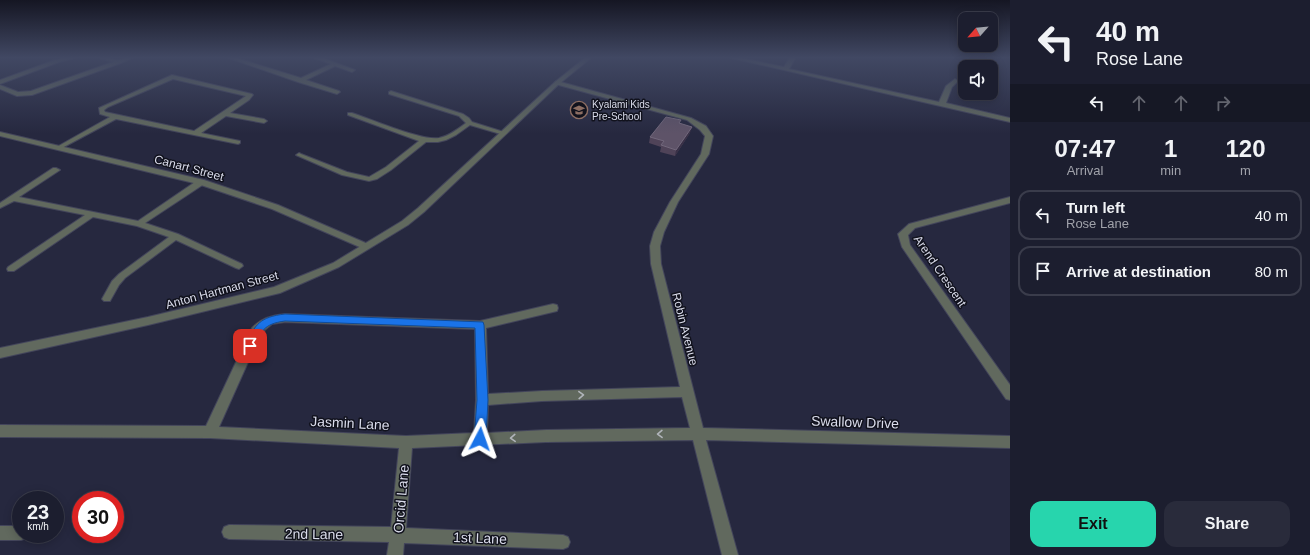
<!DOCTYPE html>
<style>
:root{--surface:#1c1e2f;--page:#292b3b;--text:#f1f3f6;--muted:#a0a2aa;--line:#3a3c4b;--accent:#27d5ad}
body{margin:0;font-family:Helvetica,sans-serif;background:var(--page);color:var(--text);height:100vh;display:flex;flex-direction:column;font-size:15px;white-space:nowrap}
*{box-sizing:border-box;margin:0}
p{font-size:13px;color:var(--muted)}
.icon{flex:none;width:22px;height:22px;fill:none;stroke:currentColor;stroke-width:2;stroke-linecap:round;stroke-linejoin:round}
.map{position:relative;flex:1;overflow:hidden}
.sheet{display:flex;flex-direction:column;background:var(--surface);width:300px}
.sheet>*{flex:none}
.hud{background:#1c1e2f;color:var(--text);overflow:hidden}
.needle{width:26px;rotate:243deg}
.buttons{position:absolute;left:958px;top:12px;display:grid;gap:8px}
.buttons a{display:grid;place-items:center;width:40px;height:40px;border-radius:8px;background:var(--surface);box-shadow:0 2px 10px #0003,0 0 0 1px var(--line);font-size:20px}
.speed{position:absolute;left:12px;top:491px;display:flex;gap:8px;font-size:20px;font-weight:700;text-align:center}
.speed>*{display:grid;place-content:center;width:52px;height:52px;border-radius:50%;background:var(--surface);box-shadow:0 2px 10px #0003,0 0 0 1px var(--line);line-height:1}
.speed small{font-size:10px;font-weight:400}
.speed .limit{border:6px solid #d22;background:#fff;color:#111}
.pin{position:absolute;display:grid;place-items:center;width:34px;height:34px;color:#fff;margin:-17px;border-radius:8px;box-shadow:0 2px 6px #0006}
.me{position:absolute;width:44px;margin:-22px;rotate:4deg;stroke-linejoin:round;filter:drop-shadow(0 0 3px #0008)}
.turn{display:flex;align-items:center;gap:14px;height:84px;padding:0 20px;font-size:18px}
.turn .icon{width:52px;height:52px;stroke-width:2.5}
.turn b{display:block;font-size:28px;line-height:34px}
.lanes{display:flex;align-items:center;height:38px;padding:0 20px;background:#0003;justify-content:center;gap:20px;direction:ltr}
.lanes .off{opacity:.35}
.eta{display:flex;justify-content:space-evenly;align-items:center;height:68px;text-align:center}
.eta b{font-size:24px;font-weight:800;line-height:28px}
.action{display:flex;gap:8px;margin-top:auto;padding:8px 20px}
.action a{flex:1;height:46px;border-radius:12px;background:var(--accent);color:#111;font-size:16px;font-weight:800;line-height:46px;text-align:center}
.action a+a{background:var(--page);color:var(--text)}
ul{padding:0;list-style:none}
li{display:flex;align-items:center;gap:12px;height:50px;margin:0 8px 6px;padding:0 12px;border:2px solid var(--line);border-radius:12px}
li div{flex:1}
li b{display:block;font-size:15px}
li em{font-style:normal}
main{display:flex;flex:1;min-height:0}
.map>svg:first-child{display:block}
.lines{fill:none;stroke-linecap:round;stroke-linejoin:round}
.service-casing{stroke:#43455b;stroke-width:2}
.minor-casing{stroke:#43455b;stroke-width:2}
.tertiary-casing{stroke:#43455b;stroke-width:2}
.service{fill:#61695e;fill-rule:evenodd}
.minor{fill:#61695e;fill-rule:evenodd}
.tertiary{fill:#61695e;fill-rule:evenodd}
.wall{fill:#4f4358}
.shaded-wall{fill:#393147}
.building{fill:#5e5368;stroke:#72687c}
.oneway{stroke:#b0b4ba}
.route{fill:#1a73e8;stroke:#114b97}
.labels{text-anchor:middle;stroke-width:3;stroke-linejoin:round;paint-order:stroke}
.far-poi-label{font-size:10px;fill:#dadceb;stroke:#11121d;text-anchor:start}
.street-label{font-size:12px;fill:#dadceb;stroke:#11121d}
.near-street-label{font-size:14px;fill:#dadceb;stroke:#11121d}
</style>
<main>
<div class="map">
<svg width="1010" height="555" viewBox="0 0 1010 555">
<rect width="100%" height="100%" fill="#26283f"/>
<g class="lines">
<defs>
<path id="service" d="M 70,57 L 78,57 L 59,62 L 0,84 L 0,80 L 55,60 Z
M 100,57 C 106,57 111,59 117,60 C 122,60 128,56 134,57 L 121,63 L 32,95 L 17,96 L 0,89 L 0,85 L 18,92 L 31,91 L 113,62 L 100,58 Z
M 226,57 L 233,57 L 301,78 L 331,64 L 314,58 L 314,57 L 320,57 L 355,70 L 352,72 L 335,66 L 306,80 L 339,91 L 340,92 L 337,94 L 298,82 Z
M 172,75 L 252,94 L 253,95 L 249,100 L 230,113 L 264,119 L 267,121 L 264,123 L 226,116 L 201,133 L 240,141 L 240,143 L 238,144 L 116,119 L 60,149 L 56,149 L 55,148 L 110,117 L 100,114 L 99,108 ZM 173,79 L 246,96 L 194,131 L 105,112 L 104,110 L 108,107 Z
M 391,91 L 463,114 L 469,118 L 472,122 L 507,133 L 504,135 L 470,125 L 456,135 L 446,140 L 438,142 L 426,142 L 391,170 L 377,179 L 369,181 L 342,175 L 296,155 L 299,153 L 301,154 L 347,172 L 369,177 L 386,167 L 419,141 L 348,115 L 348,113 L 352,113 C 371,119 421,141 439,138 C 449,136 458,129 466,123 L 459,116 L 389,94 L 389,92 Z
M 53,168 L 56,168 L 60,170 L 19,197 L 138,221 L 198,180 L 204,180 L 204,184 L 145,223 L 178,234 L 242,264 L 243,266 L 239,269 L 236,268 L 176,240 L 125,278 L 119,285 L 110,301 L 104,301 L 102,299 L 112,281 L 119,274 L 169,237 L 137,226 L 93,217 L 14,271 L 8,271 L 7,269 L 8,267 L 85,215 L 14,201 L 0,208 L 0,203 Z"/>
<path id="minor" d="M 727,57 L 736,57 L 784,67 L 790,57 L 796,57 L 789,69 L 939,102 L 946,86 L 955,79 L 958,81 L 952,87 L 946,103 L 1010,118 L 1010,122 Z
M 557,81 L 691,118 L 706,126 L 713,136 L 709,154 L 678,202 L 664,232 L 660,246 L 661,264 L 703,428 L 1010,436 L 1010,448 L 706,440 L 738,555 L 722,555 L 693,440 L 546,442 L 412,448 L 406,528 L 563,535 L 568,537 L 570,542 L 568,547 L 563,549 L 404,543 L 403,555 L 387,555 L 389,542 L 229,539 L 224,537 L 222,532 L 224,527 L 229,525 L 391,527 L 399,448 L 210,438 L 0,437 L 0,425 L 206,426 L 252,328 C 261,318 272,315 285,314 L 480,321 L 553,304 L 557,305 L 558,308 L 557,311 L 486,328 L 488,394 L 542,391 L 680,387 L 651,264 L 650,246 L 654,232 L 670,202 L 701,154 L 705,136 L 700,130 L 687,120 L 555,84 L 555,82 ZM 285,322 L 475,329 L 476,400 L 474,433 L 406,436 L 219,427 L 261,333 L 272,324 ZM 682,397 L 690,428 L 546,430 L 487,433 L 488,405 L 542,401 Z
M 0,132 L 204,180 L 278,205 L 368,244 L 370,246 L 368,248 L 362,248 L 272,209 L 198,184 L 0,136 Z
M 1010,197 L 1010,203 L 915,228 L 908,235 L 910,245 L 1010,385 L 1010,400 L 1006,399 L 902,247 L 898,234 L 909,224 Z
M 0,526 L 21,526 L 21,534 L 28,534 L 26,538 L 21,540 L 0,540 Z"/>
<path id="tertiary" d="M 586,57 L 592,57 L 559,84 L 424,212 L 408,225 L 339,267 L 280,293 L 148,325 L 0,358 L 0,348 L 148,317 L 274,287 L 333,263 L 402,221 L 418,208 L 555,82 Z"/>
</defs>
<use href="#service" class="service-casing"/>
<use href="#minor" class="minor-casing"/>
<use href="#tertiary" class="tertiary-casing"/>
<use href="#service" class="service"/>
<use href="#minor" class="minor"/>
<use href="#tertiary" class="tertiary"/>
</g>
<path class="wall" d="M 680,124 L 690,133 L 675,156 L 660,152 L 661,147 L 649,143 L 650,137 Z"/>
<path class="shaded-wall" d="M 692,127 L 690,133 L 675,156 L 676,150 Z"/>
<path class="building" d="M 666,117 L 681,120 L 679,123 L 692,127 L 676,150 L 661,145 L 664,141 L 650,137 Z"/>
<defs><path id="oneway-chevron" d="M-2-3.5L2.5 0L-2 3.5" fill="none" stroke-width="1.6" stroke-linecap="round" stroke-linejoin="round"/></defs>
<g class="oneway">
<use href="#oneway-chevron" transform="translate(581 395) rotate(-2)"/>
<use href="#oneway-chevron" transform="translate(660 434) rotate(179)"/>
<use href="#oneway-chevron" transform="translate(513 438) rotate(177)"/>
</g>
<linearGradient id="sky" x2="0" y2="1"><stop stop-color="#151623"/><stop offset="0.43" stop-color="#414863"/><stop offset="1" stop-color="#414863" stop-opacity="0"/></linearGradient>
<rect width="1010" height="134" fill="url(#sky)"/>
<path class="route" d="M 285,314 L 483,322 L 484,325 L 488,400 L 486,439 L 484,443 L 480,445 L 475,443 L 474,439 L 477,400 L 475,328 L 285,321 C 263,324 262,331 253,348 L 246,348 L 245,346 C 255,324 260,317 285,314 Z"/>
<defs>
<symbol id="school-ring" viewBox="-11 -11 22 22"><circle r="9.5" fill="#11121d" stroke="#8d6e63" stroke-width="1.5"/><path d="M0-5L7-2L0 1L-7-2ZM-4 1L0 2.5L4 1V4Q0 6-4 4Z" fill="#8d6e63"/></symbol>
</defs>
<g fill-rule="evenodd">
<use href="#school-ring" x="569" y="100" width="20" height="20"/>
</g>
<g class="labels">
<g class="far-poi-label">
<text x="592" y="108">Kyalami Kids<tspan x="592" dy="12">Pre-School</tspan></text>
</g>
<g class="street-label">
<text transform="translate(189 168) rotate(15)" y="4">Canart Street</text>
<text transform="translate(940 271) rotate(56)" y="4">Arend Crescent</text>
<text transform="translate(222 290) rotate(-15)" y="4">Anton Hartman Street</text>
<text transform="translate(685 329) rotate(76)" y="4">Robin Avenue</text>
</g>
<g class="near-street-label">
<text transform="translate(855 422) rotate(2)" y="5">Swallow Drive</text>
<text transform="translate(350 423) rotate(3)" y="5">Jasmin Lane</text>
<text transform="translate(401 499) rotate(-85)" y="5">Orcid Lane</text>
<text transform="translate(314 534) rotate(1)" y="5">2nd Lane</text>
<text transform="translate(480 538) rotate(2)" y="5">1st Lane</text>
</g>
</g>
</svg>
<div class="buttons">
<a><svg class="needle" viewBox="-14 -14 28 28"><path d="M0-13l5 13h-10z" fill="#e53935"/><path d="M0 13l5-13h-10z" fill="#a0a2aa"/></svg></a>
<a><svg class="icon" aria-label="sound" viewBox="0 0 24 24"><path d="M4 9h4l5-4v14l-5-4H4zM17 9q2 3 0 6"/></svg></a>
</div>
<div class="speed"><div>23<small>km/h</small></div><div class="limit">30</div></div>
<div class="pin" style="left:250px;top:346px;background:#d93025"><svg class="icon" aria-label="arrive" viewBox="0 0 24 24"><path d="M6 21V4h12l-3 4 3 4H6"/></svg></div>
<svg class="me" style="left:480px;top:439px" viewBox="-20 -20 40 40"><path d="M0-17L14 15 0 8-14 15z" fill="#1a73e8" stroke="#fff" stroke-width="4"/></svg>
</div>
<section class="sheet">
<div class="hud">
<div class="turn"><svg class="icon" aria-label="left" viewBox="0 0 24 24"><path d="M17 20v-9H6M10 6l-5 5 5 5"/></svg><div><b>40 m</b>Rose Lane</div></div>
<div class="lanes"><svg class="icon" aria-label="left" viewBox="0 0 24 24"><path d="M17 20v-9H6M10 6l-5 5 5 5"/></svg><svg class="icon off" aria-label="ahead" viewBox="0 0 24 24"><path d="M12 20V5M6 11l6-6 6 6"/></svg><svg class="icon off" aria-label="ahead" viewBox="0 0 24 24"><path d="M12 20V5M6 11l6-6 6 6"/></svg><svg class="icon off" aria-label="right" viewBox="0 0 24 24"><path d="M7 20v-9h11M14 6l5 5-5 5"/></svg></div>
</div>
<div class="eta">
<div><b>07:47</b><p>Arrival</p></div>
<div><b>1</b><p>min</p></div>
<div><b>120</b><p>m</p></div>
</div>
<ul>
<li><svg class="icon" aria-label="left" viewBox="0 0 24 24"><path d="M17 20v-9H6M10 6l-5 5 5 5"/></svg><div><b>Turn left</b><p>Rose Lane</p></div><em>40 m</em></li>
<li><svg class="icon" aria-label="arrive" viewBox="0 0 24 24"><path d="M6 21V4h12l-3 4 3 4H6"/></svg><div><b>Arrive at destination</b></div><em>80 m</em></li>
</ul>
<div class="action"><a>Exit</a><a>Share</a></div>
</section>
</main>
